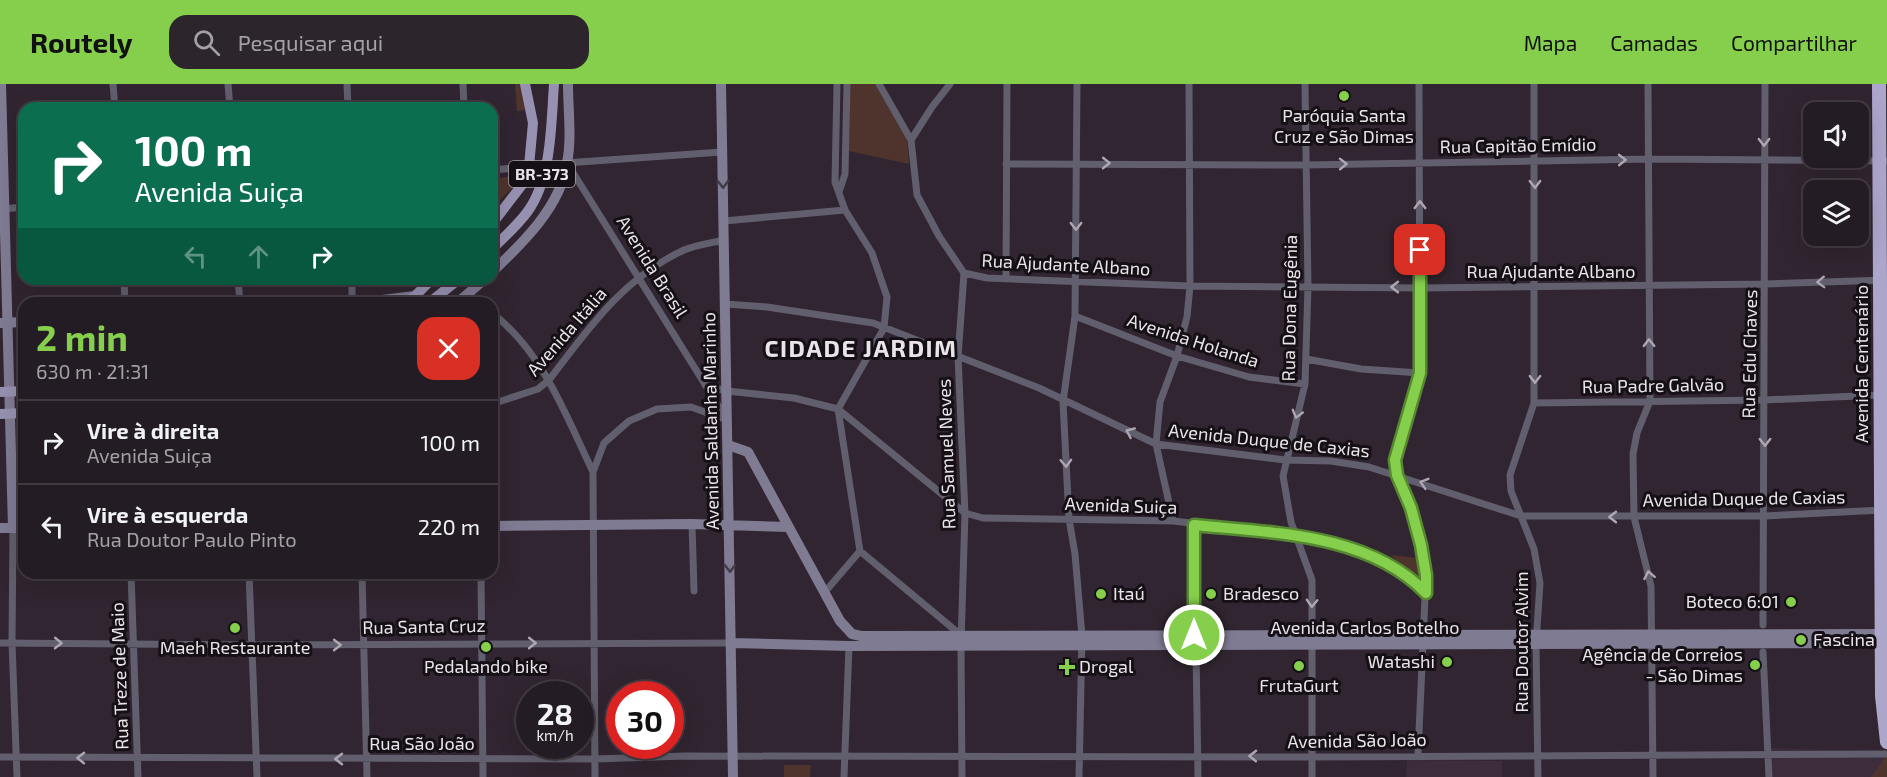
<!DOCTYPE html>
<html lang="pt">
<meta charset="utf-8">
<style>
:root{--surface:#241c24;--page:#2c252c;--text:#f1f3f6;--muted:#a3a1a6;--line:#413a41;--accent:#85cf4c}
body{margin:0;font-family:"Exo 2",sans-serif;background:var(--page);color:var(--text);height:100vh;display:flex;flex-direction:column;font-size:22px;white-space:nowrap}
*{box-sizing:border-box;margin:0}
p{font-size:20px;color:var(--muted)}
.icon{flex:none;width:33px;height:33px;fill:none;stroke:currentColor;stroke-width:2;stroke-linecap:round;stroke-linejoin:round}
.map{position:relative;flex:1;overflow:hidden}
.details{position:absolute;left:18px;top:213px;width:480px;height:282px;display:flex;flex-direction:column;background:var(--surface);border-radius:18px;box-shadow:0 6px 24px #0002,0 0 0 2px var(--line)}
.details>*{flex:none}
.banner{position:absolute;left:18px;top:18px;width:480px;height:183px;border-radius:18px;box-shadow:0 6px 24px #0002,0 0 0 2px var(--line);background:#0b6e4f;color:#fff;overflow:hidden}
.tools{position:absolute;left:1803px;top:18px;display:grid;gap:12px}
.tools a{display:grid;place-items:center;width:66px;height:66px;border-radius:12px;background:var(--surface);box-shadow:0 6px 24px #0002,0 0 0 2px var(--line);font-size:30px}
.speed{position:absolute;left:516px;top:597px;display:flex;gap:12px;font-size:30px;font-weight:700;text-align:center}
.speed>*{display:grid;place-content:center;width:78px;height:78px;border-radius:50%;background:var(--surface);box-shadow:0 6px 24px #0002,0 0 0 2px var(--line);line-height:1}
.speed small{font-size:15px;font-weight:400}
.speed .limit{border:9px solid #d22;background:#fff;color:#111}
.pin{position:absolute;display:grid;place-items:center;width:51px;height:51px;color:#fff;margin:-26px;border-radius:12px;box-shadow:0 3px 9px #0006}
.me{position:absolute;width:66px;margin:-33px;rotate:0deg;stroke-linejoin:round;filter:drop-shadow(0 0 4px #0008)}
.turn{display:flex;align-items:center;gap:21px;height:126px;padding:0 18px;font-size:27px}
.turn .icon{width:78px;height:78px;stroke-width:2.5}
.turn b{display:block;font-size:42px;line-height:51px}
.lanes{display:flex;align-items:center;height:57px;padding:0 18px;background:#0003;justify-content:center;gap:30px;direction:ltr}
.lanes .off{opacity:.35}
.round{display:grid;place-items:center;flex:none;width:63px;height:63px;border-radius:18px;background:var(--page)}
.head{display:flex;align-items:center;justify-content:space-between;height:102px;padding:0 18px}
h1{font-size:36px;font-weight:700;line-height:45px;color:var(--accent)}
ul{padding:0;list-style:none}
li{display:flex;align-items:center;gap:18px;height:84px;padding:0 18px;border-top:2px solid var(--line)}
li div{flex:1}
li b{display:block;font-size:22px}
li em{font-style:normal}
header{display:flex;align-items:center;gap:36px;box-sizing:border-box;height:84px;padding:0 30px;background:var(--accent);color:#111}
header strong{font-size:28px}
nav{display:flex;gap:33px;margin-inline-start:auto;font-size:21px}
.search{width:420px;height:54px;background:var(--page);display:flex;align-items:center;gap:15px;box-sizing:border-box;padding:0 21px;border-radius:18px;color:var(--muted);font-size:22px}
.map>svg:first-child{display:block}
.built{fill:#3c2c3c}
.green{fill:#4f342d}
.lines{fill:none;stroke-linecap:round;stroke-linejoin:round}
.street{stroke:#615e6d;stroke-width:7}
.secondary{stroke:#7f7b93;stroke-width:10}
.primary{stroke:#9791b1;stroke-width:10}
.highway{stroke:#ada6cb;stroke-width:14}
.street-bridge{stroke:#615e6d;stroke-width:7}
.oneway{stroke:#ada7b2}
.oneway2{stroke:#3f3b47}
.route-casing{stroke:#568731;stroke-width:15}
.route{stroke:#85cf4c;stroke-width:10}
.poi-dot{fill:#85cf4c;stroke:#151015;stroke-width:2}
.labels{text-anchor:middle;stroke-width:6;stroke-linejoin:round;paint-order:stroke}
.shield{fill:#151015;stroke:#aba4aa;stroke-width:1.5}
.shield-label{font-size:16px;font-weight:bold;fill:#ebe3ea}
.poi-label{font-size:18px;fill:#ebe3ea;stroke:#151015}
.street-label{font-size:18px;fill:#ebe3ea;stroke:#151015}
.district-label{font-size:24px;font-weight:bold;letter-spacing:1.5px;fill:#ebe3ea;stroke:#151015}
</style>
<header>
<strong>Routely</strong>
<div class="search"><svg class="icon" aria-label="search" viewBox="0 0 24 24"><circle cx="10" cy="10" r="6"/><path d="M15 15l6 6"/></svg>Pesquisar aqui</div>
<nav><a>Mapa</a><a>Camadas</a><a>Compartilhar</a></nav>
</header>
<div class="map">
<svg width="1887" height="693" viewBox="0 0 1887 693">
<rect width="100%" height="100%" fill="#302530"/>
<path class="built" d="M 1771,664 L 1884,668 L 1887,665 L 1887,693 L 1772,693 Z
M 1407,676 L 1502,677 L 1502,693 L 1406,693 Z"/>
<path class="green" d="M 515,0 L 521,0 L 526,26 L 517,27 Z
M 850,0 L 875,0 L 907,56 L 909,80 L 849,67 Z
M 519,91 L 512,104 L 492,124 L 492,95 Z
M 1391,471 L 1419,474 L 1418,492 L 1403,484 Z
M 1887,671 L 1887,693 L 1871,693 Z
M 784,681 L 811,681 L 810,693 L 784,693 Z"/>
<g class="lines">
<path class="street" d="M 113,0 L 115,24
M 228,0 L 230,24
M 347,0 L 348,24
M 463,0 L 464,24
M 879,0 L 911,56
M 950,0 L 932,23 L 911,56 L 917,111 L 939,152 L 964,189 L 958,273 L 965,429 L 961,560 L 962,693
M 1077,0 L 1075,232 L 1063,318 L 1069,435 L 1075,470 L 1082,552 L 1079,693
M 1305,0 L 1308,203 L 1305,300 L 1283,392 L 1291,438 L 1312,496 L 1312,693
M 1534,0 L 1534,319 L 1510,391 L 1511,407 L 1534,465 L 1540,499 L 1536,560 L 1538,693
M 1648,0 L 1650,317 L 1637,349 L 1633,370 L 1634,433 L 1651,502 L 1653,693
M 565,79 L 722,68
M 567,79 L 726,334
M 1006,80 L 1305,81 L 1649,75 L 1887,77
M 839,108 L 845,90 L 847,0
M 3,125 L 24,123
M 724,137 L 845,126
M 964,189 L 987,194 L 1190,202 L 1421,204 L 1766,200 L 1887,196
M 1006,194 L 1007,0
M 124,195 L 125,219
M 238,195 L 240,219
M 352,195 L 352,219
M 468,211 L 479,219
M 725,220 L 767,223 L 873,239 L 1039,304 L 1156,360 L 1285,376 L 1331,377 L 1369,383 L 1521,432 L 1765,432 L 1882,426
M 492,229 C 543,268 566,332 593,388
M 1075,232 L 1177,272 L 1249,293 L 1305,300
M 1306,275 L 1361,285 L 1420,289
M 705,301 L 727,307 L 794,314 L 838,325 L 965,429 L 983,434 L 1173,437 L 1295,451 L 1374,471 L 1392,480 L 1426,509
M 1534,319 L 1765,316 L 1880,311
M 492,320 L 538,305 L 549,296 C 588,245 623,194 684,166 C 696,161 711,159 724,156
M 1173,437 L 1156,360 L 1160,318 L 1177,272 L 1187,233 L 1190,202 L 1189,0
M 692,440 L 694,507
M 1194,441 L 1198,693
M 13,444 L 12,559 L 17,693
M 860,467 L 962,552
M 131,489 L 138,693
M 249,489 L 257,693
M 362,489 L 367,693
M 481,489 L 483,693
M 824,509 L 860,467 L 838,325 L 884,244 L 887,213 L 872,169 L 845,126 L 835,98 L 837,0
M 1763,541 L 1765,0
M 0,559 L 253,561 L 731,559
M 1763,568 L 1769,693
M 1418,670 L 1426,491 L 1411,424 L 1397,391 L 1395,376 L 1420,289 L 1419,0
M 0,673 L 595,675 L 685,672 L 1312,673 L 1887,670
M 595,693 L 593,388 L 604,359 L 629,337 L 657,325 L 691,323 L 727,336
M 844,693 L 849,562"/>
<path class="secondary" d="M 1,0 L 13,444
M 721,0 L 733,693
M 492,188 C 523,159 561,122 567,79 C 572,54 568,26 568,0
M 357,219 L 415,212
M 457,219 L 485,195
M 0,239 L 24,238
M 728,361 L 748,368 L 840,537 L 852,550 L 861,552 L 1887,550
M 492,442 L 692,440 L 788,443
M 0,444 L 24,444
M 731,559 L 849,562 L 1882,559"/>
<path class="primary" d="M 492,140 L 528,93 L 533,39 L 525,0
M 492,165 C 504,153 518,141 528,127 C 552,93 551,40 554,0
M 404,219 L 415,212 L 432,195
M 429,219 L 459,195
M 0,308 L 24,307
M 0,330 L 24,329"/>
<path class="highway" d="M 1879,0 L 1882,612 L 1887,658"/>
<path class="street-bridge" d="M 493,86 L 556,80"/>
</g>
<defs><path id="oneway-chevron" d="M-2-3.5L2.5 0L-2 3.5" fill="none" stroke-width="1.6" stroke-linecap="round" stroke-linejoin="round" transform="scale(1.5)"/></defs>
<g class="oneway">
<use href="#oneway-chevron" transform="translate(1764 58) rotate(90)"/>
<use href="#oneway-chevron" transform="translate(1622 76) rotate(-1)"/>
<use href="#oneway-chevron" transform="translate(1106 79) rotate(1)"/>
<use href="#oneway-chevron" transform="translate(1343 80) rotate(-1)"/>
<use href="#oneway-chevron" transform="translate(1535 100) rotate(89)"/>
<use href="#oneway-chevron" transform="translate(1420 121) rotate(-90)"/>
<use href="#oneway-chevron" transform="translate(1076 142) rotate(90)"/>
<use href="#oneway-chevron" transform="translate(1821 198) rotate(178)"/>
<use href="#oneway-chevron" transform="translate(1395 203) rotate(-180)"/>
<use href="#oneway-chevron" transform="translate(1649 259) rotate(-91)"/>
<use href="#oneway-chevron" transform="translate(1535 295) rotate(91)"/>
<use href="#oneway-chevron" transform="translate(1297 330) rotate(105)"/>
<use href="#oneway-chevron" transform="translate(1130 348) rotate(-156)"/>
<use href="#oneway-chevron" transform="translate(1765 358) rotate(90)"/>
<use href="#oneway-chevron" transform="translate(1066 379) rotate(87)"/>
<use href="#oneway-chevron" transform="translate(1424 399) rotate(-163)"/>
<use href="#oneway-chevron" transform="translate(1613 433) rotate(-180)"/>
<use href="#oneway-chevron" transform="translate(1649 491) rotate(-101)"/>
<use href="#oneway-chevron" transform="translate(1312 519) rotate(92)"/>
<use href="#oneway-chevron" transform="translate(58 559) rotate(1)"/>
<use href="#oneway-chevron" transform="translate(532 559)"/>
<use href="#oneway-chevron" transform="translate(337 561)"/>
<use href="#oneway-chevron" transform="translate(1253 672) rotate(-179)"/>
<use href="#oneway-chevron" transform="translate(81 674) rotate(-179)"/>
<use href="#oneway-chevron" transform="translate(339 675) rotate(-180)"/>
</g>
<g class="oneway2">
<use href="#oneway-chevron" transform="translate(723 100) rotate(89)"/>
<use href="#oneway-chevron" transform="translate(730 484) rotate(89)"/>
</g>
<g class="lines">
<defs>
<path id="route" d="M 1194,551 L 1194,441 C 1272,449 1368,449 1426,509 L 1426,491 L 1421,461 L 1411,424 L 1397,391 L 1395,376 L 1420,289 L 1420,166"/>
</defs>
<use href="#route" class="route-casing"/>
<use href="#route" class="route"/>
</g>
<g class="poi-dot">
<circle cx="1344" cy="12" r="6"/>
<circle cx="1101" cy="510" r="6"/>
<circle cx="1211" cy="510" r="6"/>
<circle cx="1791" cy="518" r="6"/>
<circle cx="235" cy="544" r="6"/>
<circle cx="1801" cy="556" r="6"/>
<circle cx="486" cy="563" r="6"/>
<circle cx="1447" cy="578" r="6"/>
<circle cx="1755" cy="581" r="6"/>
<circle cx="1299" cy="582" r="6"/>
<path d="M1064 574h6v6h6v6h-6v6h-6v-6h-6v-6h6z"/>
</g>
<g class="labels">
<rect class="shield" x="509" y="77" width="66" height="26" rx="4.5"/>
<g class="shield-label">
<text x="542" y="96">BR-373</text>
</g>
<g class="poi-label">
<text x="1344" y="38">Paróquia Santa<tspan x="1344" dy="21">Cruz e São Dimas</tspan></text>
<text x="1113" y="516" text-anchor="start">Itaú</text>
<text x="1223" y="516" text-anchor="start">Bradesco</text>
<text x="1779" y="524" text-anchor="end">Boteco 6:01</text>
<text x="1813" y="562" text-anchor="start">Fascina</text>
<text x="235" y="570">Maeh Restaurante</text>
<text x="1743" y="577" text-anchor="end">Agência de Correios<tspan x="1743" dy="21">- São Dimas</tspan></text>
<text x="1435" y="584" text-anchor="end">Watashi</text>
<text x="486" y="589">Pedalando bike</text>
<text x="1079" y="589" text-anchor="start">Drogal</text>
<text x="1299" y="608">FrutaGurt</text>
</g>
<g class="street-label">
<text transform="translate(1518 62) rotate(-1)" y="6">Rua Capitão Emídio</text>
<text transform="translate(1066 181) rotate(3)" y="6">Rua Ajudante Albano</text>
<text transform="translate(652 183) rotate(58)" y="6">Avenida Brasil</text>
<text x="1551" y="194">Rua Ajudante Albano</text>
<text transform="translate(1290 224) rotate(-89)" y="6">Rua Dona Eugênia</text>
<text transform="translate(567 248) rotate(-49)" y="6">Avenida Itália</text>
<text transform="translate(1193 257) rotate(18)" y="6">Avenida Holanda</text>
<text transform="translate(1750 270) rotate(-89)" y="6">Rua Edu Chaves</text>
<text transform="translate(1862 280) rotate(-90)" y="6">Avenida Centenário</text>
<text transform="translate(1653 302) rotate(-1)" y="6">Rua Padre Galvão</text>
<text transform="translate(711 337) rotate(-91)" y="6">Avenida Saldanha Marinho</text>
<text transform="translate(1269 357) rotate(6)" y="6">Avenida Duque de Caxias</text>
<text transform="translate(947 370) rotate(-92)" y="6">Rua Samuel Neves</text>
<text transform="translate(1744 415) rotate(-1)" y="6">Avenida Duque de Caxias</text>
<text transform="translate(1121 422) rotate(2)" y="6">Avenida Suiça</text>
<text transform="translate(424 543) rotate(-1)" y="6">Rua Santa Cruz</text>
<text x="1365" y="550">Avenida Carlos Botelho</text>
<text transform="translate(1522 558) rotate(-90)" y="6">Rua Doutor Alvim</text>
<text transform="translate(120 592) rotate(-92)" y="6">Rua Treze de Maio</text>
<text transform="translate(1357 657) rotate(-1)" y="6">Avenida São João</text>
<text x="422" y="666">Rua São João</text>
</g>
<g class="district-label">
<text x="861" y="273">CIDADE JARDIM</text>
</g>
</g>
</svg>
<div class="tools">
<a><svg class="icon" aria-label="sound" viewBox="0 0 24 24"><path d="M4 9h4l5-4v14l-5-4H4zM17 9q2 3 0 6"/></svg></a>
<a><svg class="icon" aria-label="layers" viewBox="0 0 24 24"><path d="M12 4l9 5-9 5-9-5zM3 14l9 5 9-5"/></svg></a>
</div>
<div class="speed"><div>28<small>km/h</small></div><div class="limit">30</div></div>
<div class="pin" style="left:1420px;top:166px;background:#d93025"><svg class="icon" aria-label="arrive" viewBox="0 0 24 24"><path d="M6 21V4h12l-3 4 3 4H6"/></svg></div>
<svg class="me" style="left:1194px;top:551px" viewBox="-20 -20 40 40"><circle r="17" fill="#85cf4c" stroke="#fff" stroke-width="3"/><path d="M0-11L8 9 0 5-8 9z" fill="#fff"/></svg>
<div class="banner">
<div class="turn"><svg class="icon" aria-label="right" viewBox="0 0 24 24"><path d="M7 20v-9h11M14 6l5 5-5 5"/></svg><div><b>100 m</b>Avenida Suiça</div></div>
<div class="lanes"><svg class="icon off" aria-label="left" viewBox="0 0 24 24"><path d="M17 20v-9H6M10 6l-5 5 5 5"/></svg><svg class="icon off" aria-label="ahead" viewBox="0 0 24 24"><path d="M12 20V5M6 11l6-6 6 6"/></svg><svg class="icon" aria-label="right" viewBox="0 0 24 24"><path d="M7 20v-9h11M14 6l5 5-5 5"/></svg></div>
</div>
<section class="details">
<div class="head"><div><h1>2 min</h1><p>630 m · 21:31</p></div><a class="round" style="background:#d93025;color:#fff"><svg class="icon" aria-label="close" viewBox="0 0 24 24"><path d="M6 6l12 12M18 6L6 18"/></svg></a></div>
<ul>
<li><svg class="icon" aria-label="right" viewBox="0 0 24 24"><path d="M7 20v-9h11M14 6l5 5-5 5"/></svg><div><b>Vire à direita</b><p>Avenida Suiça</p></div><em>100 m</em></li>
<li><svg class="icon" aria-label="left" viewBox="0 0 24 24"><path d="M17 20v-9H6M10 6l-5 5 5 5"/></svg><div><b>Vire à esquerda</b><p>Rua Doutor Paulo Pinto</p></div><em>220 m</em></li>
</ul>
</section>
</div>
